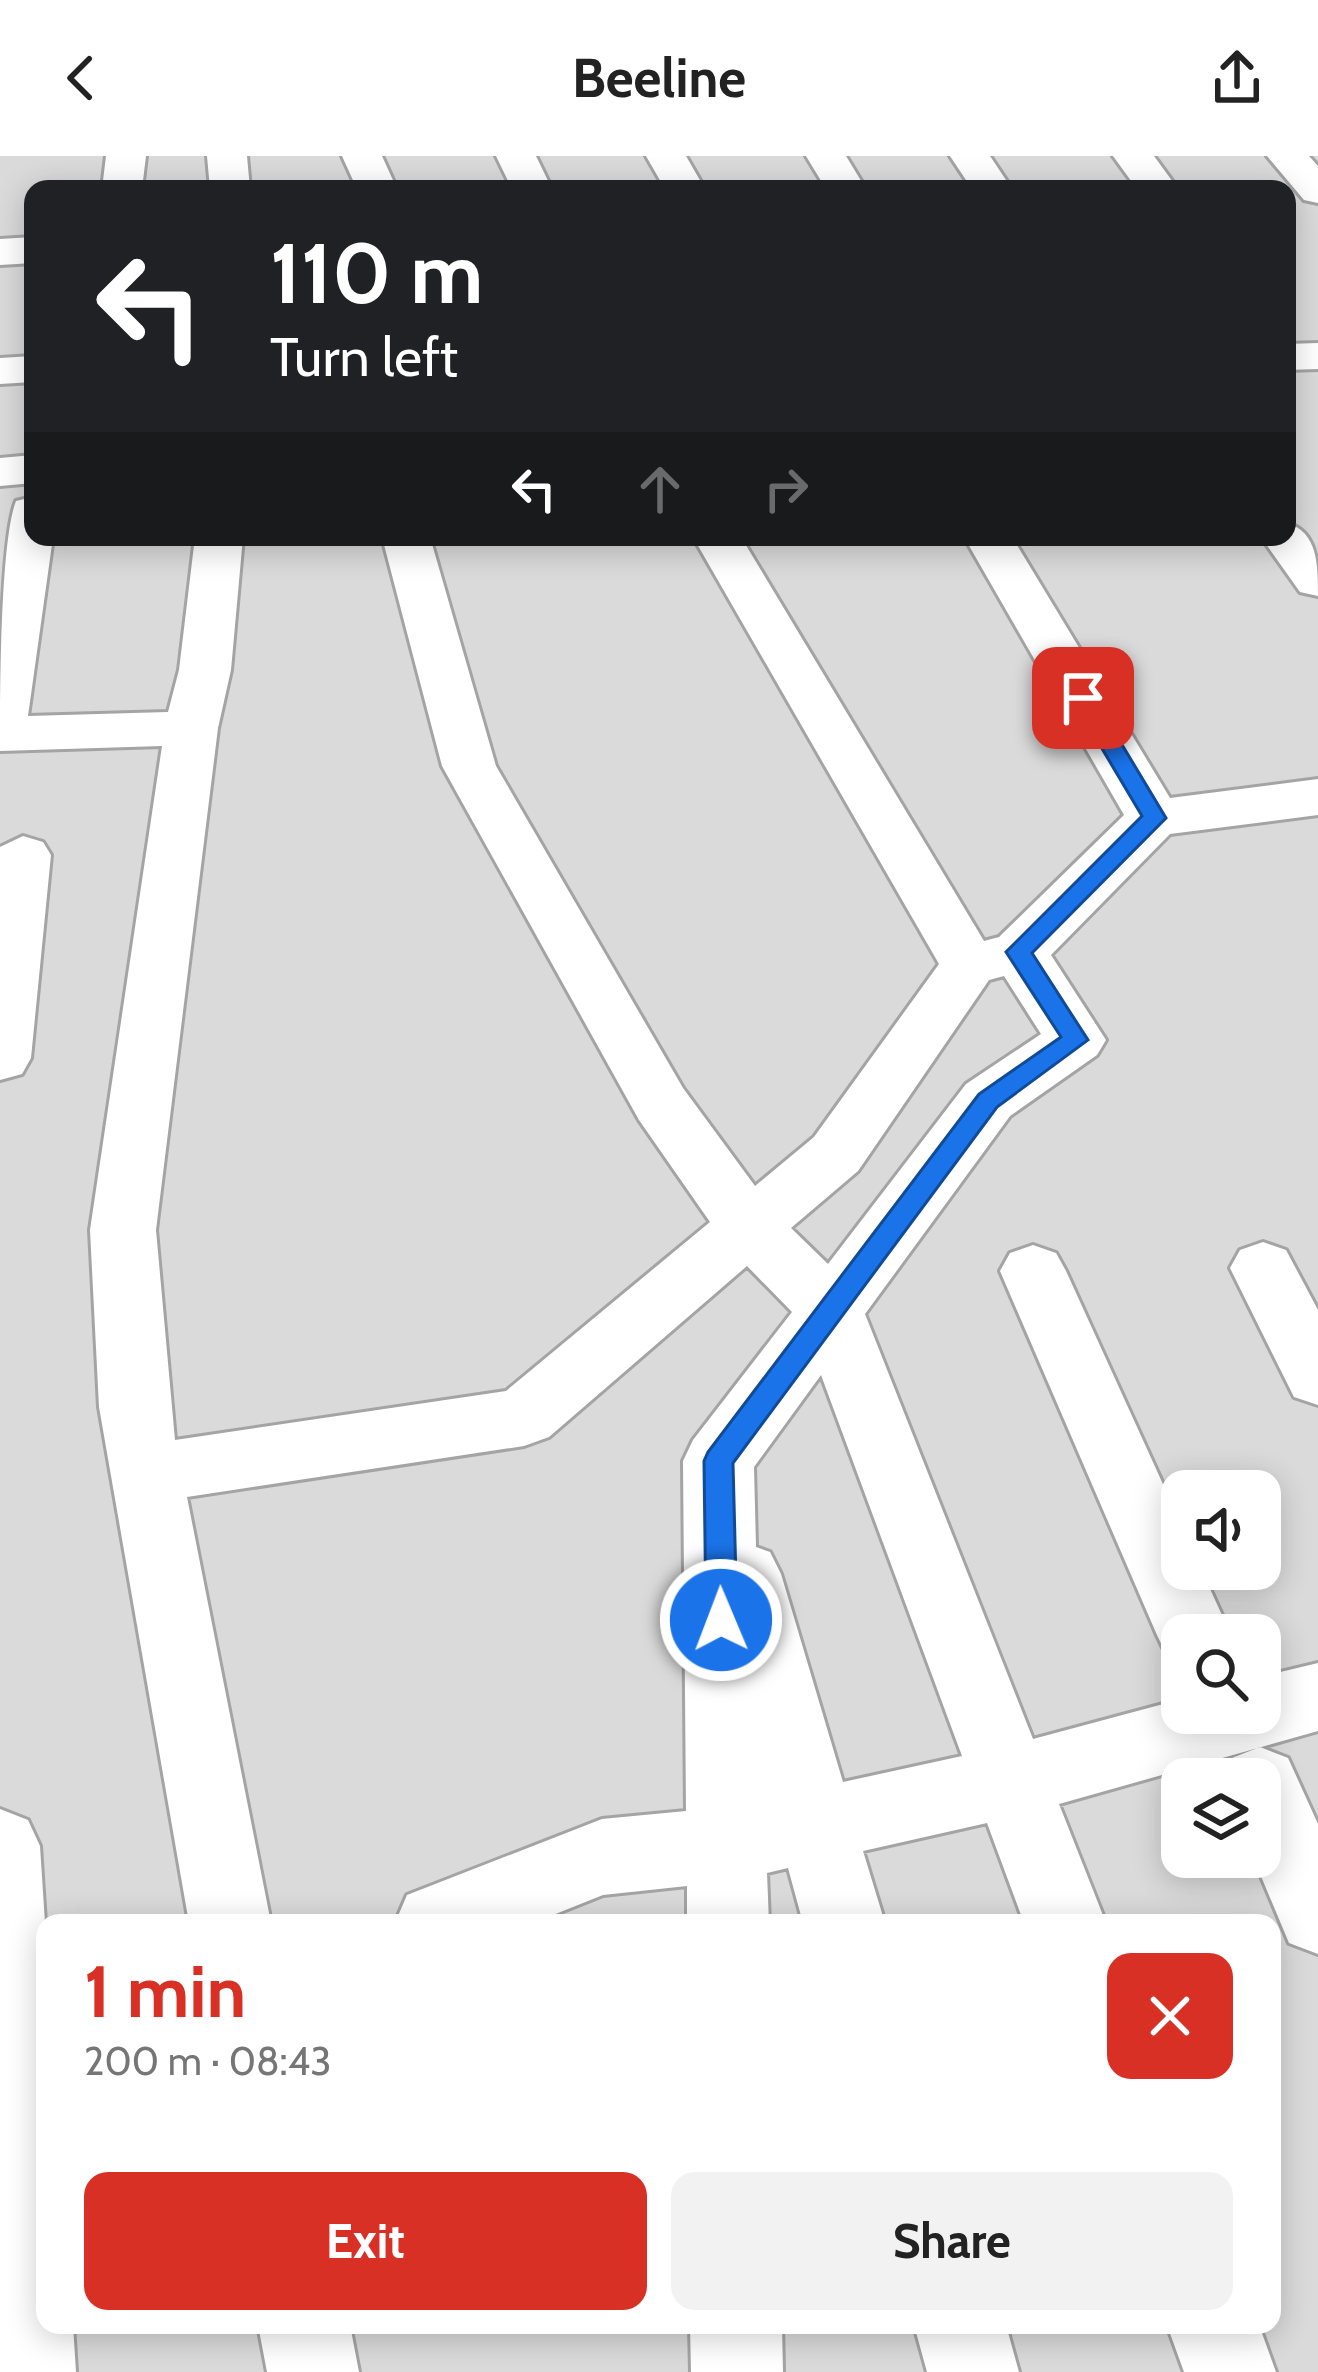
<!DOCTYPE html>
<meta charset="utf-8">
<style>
:root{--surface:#fff;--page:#f2f2f2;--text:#222;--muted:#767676;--accent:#d93025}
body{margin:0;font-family:Cabin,sans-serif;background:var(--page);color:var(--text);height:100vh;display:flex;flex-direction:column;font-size:45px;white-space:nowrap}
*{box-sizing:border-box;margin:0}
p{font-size:39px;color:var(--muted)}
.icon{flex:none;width:66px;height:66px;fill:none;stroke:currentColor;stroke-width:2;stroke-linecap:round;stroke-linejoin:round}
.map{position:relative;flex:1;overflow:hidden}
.details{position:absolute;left:36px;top:1758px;width:1245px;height:420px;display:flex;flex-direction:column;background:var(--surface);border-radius:24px;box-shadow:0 6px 30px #0003}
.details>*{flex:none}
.guide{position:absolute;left:24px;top:24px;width:1272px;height:366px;border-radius:24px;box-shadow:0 6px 30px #0003;background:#202124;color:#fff;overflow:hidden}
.tools{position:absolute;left:1161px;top:1314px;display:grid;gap:24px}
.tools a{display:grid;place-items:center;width:120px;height:120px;border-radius:24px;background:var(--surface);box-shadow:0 6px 30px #0003;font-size:60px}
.pin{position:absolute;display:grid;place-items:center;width:102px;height:102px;color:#fff;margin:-51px;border-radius:24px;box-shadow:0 6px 18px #0006}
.me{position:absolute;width:132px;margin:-66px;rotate:359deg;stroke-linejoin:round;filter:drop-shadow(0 0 9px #0008)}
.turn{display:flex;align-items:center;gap:42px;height:252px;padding:0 48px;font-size:54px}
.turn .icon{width:156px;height:156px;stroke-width:2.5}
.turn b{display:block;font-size:84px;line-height:102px}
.lanes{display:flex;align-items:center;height:114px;padding:0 48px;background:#0003;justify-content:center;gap:60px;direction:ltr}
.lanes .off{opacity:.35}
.round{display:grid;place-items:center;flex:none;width:126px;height:126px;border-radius:24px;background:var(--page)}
.overview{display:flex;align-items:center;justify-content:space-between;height:204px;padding:0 48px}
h1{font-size:72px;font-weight:800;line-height:90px;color:var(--accent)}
.button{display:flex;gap:24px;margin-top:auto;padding:24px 48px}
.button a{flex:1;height:138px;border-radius:24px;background:var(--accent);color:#fff;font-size:48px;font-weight:800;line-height:138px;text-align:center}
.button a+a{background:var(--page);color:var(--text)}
header{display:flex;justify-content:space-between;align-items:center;height:156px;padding:0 48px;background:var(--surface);font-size:54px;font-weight:800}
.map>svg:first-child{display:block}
.residential{fill:#dbdada;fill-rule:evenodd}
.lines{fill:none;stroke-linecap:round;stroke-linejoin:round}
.street-casing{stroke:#a4a4a4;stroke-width:6}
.street{fill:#fff;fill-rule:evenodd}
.route{fill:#1a73e8;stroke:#114b97;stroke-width:3}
</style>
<header><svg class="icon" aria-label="back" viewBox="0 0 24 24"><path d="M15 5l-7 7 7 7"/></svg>Beeline<svg class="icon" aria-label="share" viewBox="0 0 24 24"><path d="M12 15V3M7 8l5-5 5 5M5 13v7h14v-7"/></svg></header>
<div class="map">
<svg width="1318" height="2216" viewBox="0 0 1318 2216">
<rect width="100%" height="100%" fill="#efede2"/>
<path class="residential" d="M 0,0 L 1318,0 L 1318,2216 L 0,2216 ZM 33,33 L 1287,33 L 1287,381 L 33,381 ZM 1182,1335 L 1260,1335 L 1260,1413 L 1182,1413 ZM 1182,1479 L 1260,1479 L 1260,1557 L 1182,1557 ZM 1182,1623 L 1260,1623 L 1260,1701 L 1182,1701 ZM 45,1767 L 1272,1767 L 1272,2169 L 45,2169 Z"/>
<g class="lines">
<defs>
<path id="street" d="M 106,0 L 146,0 L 142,33 L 102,33 Z
M 207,0 L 247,0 L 250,33 L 210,33 Z
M 342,0 L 382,0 L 397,33 L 357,33 Z
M 496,0 L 536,0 L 552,33 L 512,33 Z
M 646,0 L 686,0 L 705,33 L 665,33 Z
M 806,0 L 846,0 L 866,33 L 826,33 Z
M 950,0 L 990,0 L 1012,33 L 972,33 Z
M 1113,0 L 1154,0 L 1178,33 L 1137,33 Z
M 1267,0 L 1309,0 L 1318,10 L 1318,47 L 1304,44 Z
M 33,81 L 33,107 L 0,109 L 0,83 Z
M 1318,187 L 1318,213 L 1287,214 L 1287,188 Z
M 33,200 L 33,226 L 0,228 L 0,202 Z
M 33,299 L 33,327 L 0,330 L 0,302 Z
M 33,341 L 33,381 L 53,381 L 28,560 L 168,556 L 179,514 L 195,381 L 243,381 L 231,514 L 218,572 L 156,1074 L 175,1284 L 506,1235 L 710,1066 L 639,964 L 442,610 L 382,381 L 430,381 L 496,610 L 683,932 L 755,1030 L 814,981 L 939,808 L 693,381 L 741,381 L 984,785 L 999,781 L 1124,659 L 964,381 L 1012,381 L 1170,642 L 1318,623 L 1318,659 L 1170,678 L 1051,799 L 1106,884 L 1097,899 L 1010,960 L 865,1158 L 1033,1583 L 1182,1543 L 1182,1557 L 1260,1557 L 1260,1521 L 1318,1507 L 1318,1575 L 1059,1648 L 1106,1767 L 1024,1767 L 987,1667 L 863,1695 L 885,1767 L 803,1767 L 788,1712 L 767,1717 L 769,1767 L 687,1767 L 687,1730 L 603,1739 L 533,1767 L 395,1767 L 407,1739 L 602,1663 L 686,1655 L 683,1305 L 693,1284 L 792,1156 L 747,1110 L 549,1281 L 524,1290 L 187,1341 L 271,1767 L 189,1767 L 99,1251 L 90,1074 L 162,590 L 0,595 C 0,540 0,386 16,345 ZM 1004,820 L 1041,878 L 966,928 L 828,1108 L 791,1072 L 858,1015 L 989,824 ZM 821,1219 L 962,1600 L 843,1626 L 781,1418 L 770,1396 L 756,1391 L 754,1311 Z
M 1287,367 C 1318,376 1318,409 1318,440 L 1300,436 L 1261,381 L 1287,381 Z
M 23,680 L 43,686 L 51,699 L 31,902 L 22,918 L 0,924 L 0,691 Z
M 1263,1086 L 1286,1094 L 1318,1154 L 1318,1249 L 1294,1241 L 1230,1112 L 1240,1094 Z
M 1033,1089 L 1056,1097 L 1066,1115 L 1182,1370 L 1182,1413 L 1201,1413 L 1231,1479 L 1182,1479 L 1182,1508 L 1168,1502 L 1157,1479 L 1000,1115 L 1010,1097 Z
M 1260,1591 L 1288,1602 L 1318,1668 L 1318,1798 L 1289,1787 L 1253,1701 L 1260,1701 L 1260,1623 L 1223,1623 L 1232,1602 Z
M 0,1653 L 28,1664 L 40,1690 L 45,1767 L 45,2169 L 73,2169 L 76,2216 L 0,2216 Z
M 258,2169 L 350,2169 L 359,2216 L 267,2216 Z
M 690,2169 L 782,2169 L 783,2216 L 691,2216 Z
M 914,2169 L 1006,2169 L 1019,2216 L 927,2216 Z
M 1167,2169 L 1259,2169 L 1276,2216 L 1184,2216 Z"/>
</defs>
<use href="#street" class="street-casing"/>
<use href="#street" class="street"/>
</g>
<path class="route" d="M 1083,535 L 1094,542 L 1166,662 L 1032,797 L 1088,884 L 997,951 L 733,1307 L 737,1464 L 732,1473 L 721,1477 L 710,1473 L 706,1464 L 704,1305 L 708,1296 L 979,938 L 1061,881 L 1006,796 L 1142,660 L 1072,542 Z"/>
</svg>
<div class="tools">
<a><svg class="icon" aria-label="sound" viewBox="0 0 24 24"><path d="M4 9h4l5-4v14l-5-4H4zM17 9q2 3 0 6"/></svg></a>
<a><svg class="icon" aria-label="search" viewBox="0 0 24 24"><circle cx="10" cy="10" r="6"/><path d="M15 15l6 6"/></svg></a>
<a><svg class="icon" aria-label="layers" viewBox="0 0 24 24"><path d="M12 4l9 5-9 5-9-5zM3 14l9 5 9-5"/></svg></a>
</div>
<div class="pin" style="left:1083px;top:542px;background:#d93025"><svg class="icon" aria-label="arrive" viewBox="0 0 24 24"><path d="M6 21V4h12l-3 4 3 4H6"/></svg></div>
<svg class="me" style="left:721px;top:1464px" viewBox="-20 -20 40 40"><circle r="17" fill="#1a73e8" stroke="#fff" stroke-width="3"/><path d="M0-11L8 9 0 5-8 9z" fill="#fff"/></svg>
<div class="guide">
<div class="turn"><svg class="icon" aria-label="left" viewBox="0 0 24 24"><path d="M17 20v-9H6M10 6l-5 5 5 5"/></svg><div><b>110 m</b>Turn left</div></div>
<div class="lanes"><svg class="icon" aria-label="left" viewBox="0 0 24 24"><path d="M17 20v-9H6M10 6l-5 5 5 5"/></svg><svg class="icon off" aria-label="ahead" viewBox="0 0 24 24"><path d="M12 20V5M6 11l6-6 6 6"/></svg><svg class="icon off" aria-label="right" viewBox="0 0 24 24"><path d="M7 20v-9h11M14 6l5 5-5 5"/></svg></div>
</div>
<section class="details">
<div class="overview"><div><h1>1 min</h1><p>200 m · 08:43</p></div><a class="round" style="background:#d93025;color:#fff"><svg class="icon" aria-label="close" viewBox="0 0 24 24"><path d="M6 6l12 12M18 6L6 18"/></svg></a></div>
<div class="button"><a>Exit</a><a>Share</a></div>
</section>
</div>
